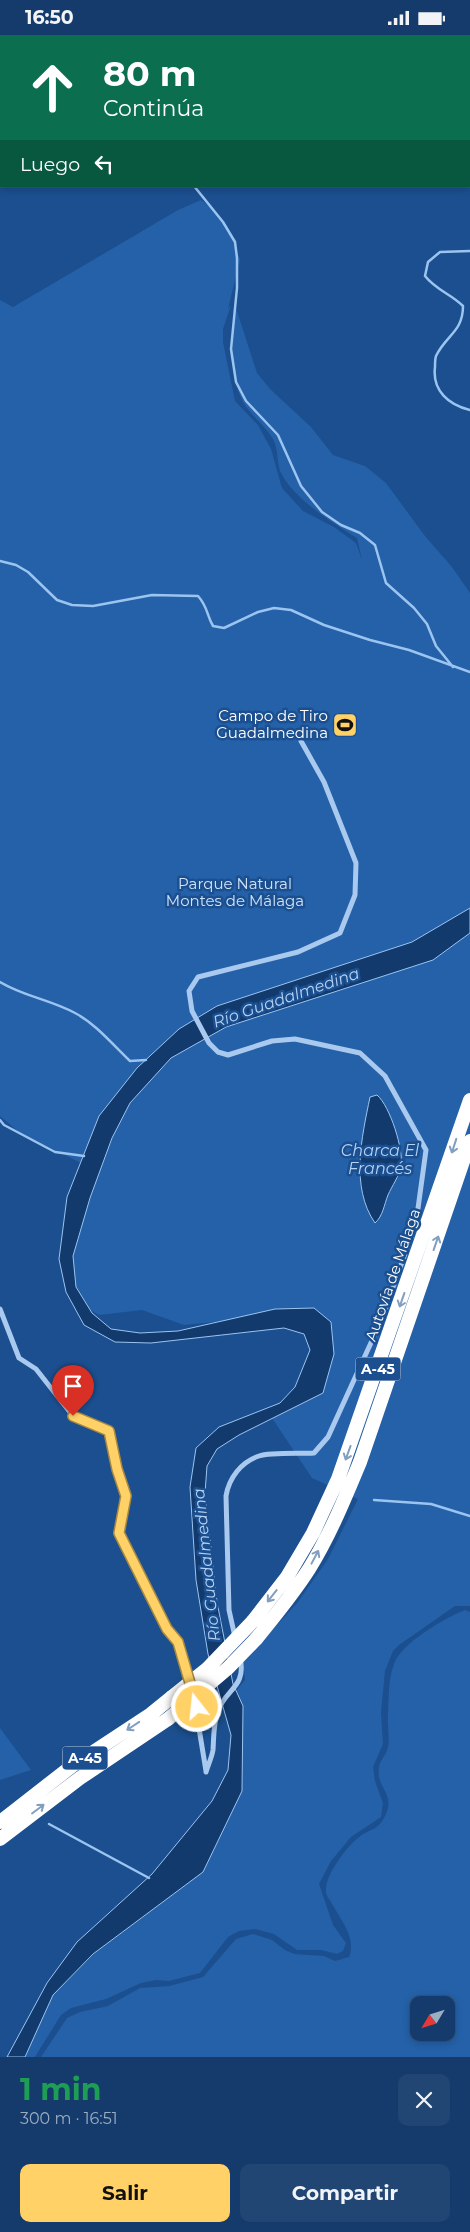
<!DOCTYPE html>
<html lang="es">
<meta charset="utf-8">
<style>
:root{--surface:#143b6b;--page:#214673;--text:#f1f3f6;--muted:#9dadc1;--line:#33557e;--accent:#ffd166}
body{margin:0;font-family:Montserrat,sans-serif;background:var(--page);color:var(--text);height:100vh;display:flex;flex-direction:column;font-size:19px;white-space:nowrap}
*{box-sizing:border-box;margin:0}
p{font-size:16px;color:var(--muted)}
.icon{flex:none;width:28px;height:28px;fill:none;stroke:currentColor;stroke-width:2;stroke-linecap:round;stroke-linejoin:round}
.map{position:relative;height:2022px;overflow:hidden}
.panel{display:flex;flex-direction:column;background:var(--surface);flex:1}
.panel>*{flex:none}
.hud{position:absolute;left:0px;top:0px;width:470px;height:152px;box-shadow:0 2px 8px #0003,0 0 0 1px var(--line);background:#0b6e4f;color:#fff;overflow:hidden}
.needle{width:32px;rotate:232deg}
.tools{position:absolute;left:410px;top:1961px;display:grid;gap:10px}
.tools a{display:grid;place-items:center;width:45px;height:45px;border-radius:10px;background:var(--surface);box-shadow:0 2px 8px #0003,0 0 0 1px var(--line);font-size:25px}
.pin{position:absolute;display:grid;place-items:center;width:42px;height:42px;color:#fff;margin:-51px -21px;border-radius:50% 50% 50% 0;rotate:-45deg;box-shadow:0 0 5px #0007}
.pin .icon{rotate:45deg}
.me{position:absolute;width:55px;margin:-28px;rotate:344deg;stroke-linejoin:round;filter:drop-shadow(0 0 4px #0008)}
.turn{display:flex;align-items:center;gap:18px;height:105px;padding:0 20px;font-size:22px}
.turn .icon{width:65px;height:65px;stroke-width:2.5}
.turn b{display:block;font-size:35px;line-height:42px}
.then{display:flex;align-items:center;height:48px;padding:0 20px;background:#0003;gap:10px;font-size:19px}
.round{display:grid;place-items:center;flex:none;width:52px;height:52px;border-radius:10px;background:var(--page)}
.summary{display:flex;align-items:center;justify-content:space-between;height:85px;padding:0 20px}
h1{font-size:30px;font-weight:700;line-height:38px;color:#1e9e55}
.cta{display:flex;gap:10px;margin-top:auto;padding:10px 20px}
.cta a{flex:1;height:58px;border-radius:10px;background:var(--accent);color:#111;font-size:20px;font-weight:700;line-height:58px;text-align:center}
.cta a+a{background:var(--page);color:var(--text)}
.status{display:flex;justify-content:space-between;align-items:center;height:35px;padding:0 25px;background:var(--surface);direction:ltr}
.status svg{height:14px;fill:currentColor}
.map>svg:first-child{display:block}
.green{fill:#2461a8;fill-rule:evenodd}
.water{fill:#123a6d;stroke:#9cc4f0}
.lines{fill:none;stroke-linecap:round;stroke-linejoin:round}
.stream{stroke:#9cc4f0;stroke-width:2.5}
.street{stroke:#a9c9ee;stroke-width:5}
.highway{stroke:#fff;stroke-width:14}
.highway-bridge{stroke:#fff;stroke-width:14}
.oneway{stroke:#829ec1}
.route-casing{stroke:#a68842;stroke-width:12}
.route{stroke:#ffd166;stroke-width:9}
.labels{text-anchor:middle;stroke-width:5;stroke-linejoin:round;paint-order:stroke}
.shield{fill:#1b4f8f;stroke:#bbcadd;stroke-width:1}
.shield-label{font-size:14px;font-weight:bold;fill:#fff}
.poi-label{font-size:15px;fill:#fff;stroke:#1b4f8f;text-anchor:end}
.park-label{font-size:15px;fill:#cfe3fa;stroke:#1b4f8f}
.street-label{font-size:15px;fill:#fff;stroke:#1b4f8f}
.water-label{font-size:16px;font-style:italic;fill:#b5d3f5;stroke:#1b4f8f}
</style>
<div class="status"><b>16:50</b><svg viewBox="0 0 49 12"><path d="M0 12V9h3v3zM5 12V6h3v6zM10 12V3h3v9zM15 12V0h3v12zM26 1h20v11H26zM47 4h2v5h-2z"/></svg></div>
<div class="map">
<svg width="470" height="2022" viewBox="0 0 470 2022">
<rect width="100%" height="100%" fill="#1b4f8f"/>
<path class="green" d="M 201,165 L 216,176 L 231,199 L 240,225 L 228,274 L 231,270 L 223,294 L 223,307 L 235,366 L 258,390 L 271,414 L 282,453 L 303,476 L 334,492 L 356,508 L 362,525 L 357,503 C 334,489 291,462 280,436 C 277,427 278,415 274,406 C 266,391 251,381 243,367 C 230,342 228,300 236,273 L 257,338 L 270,354 L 311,392 L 333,420 L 365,431 L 386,448 L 425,501 L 452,532 L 470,558 L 470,1571 L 455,1571 L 399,1610 L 393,1616 L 385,1636 L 381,1678 L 383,1709 L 373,1732 L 375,1746 L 383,1768 L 381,1782 L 351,1802 L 331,1826 L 319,1849 L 333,1890 L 346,1908 L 343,1916 L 337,1919 L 321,1915 L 297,1915 L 274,1899 L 255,1894 L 239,1896 L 228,1902 L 200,1938 L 169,1946 L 156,1945 L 141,1948 L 106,1964 L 71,1973 L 61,1980 L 35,2022 L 25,2022 L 53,1960 L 94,1919 L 203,1837 L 242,1756 L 243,1671 L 236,1656 L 245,1645 L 243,1627 L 298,1567 L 328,1524 L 358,1464 L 312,1443 L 270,1380 L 323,1324 L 301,1290 L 254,1283 L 184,1290 L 142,1275 L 99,1280 L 77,1267 L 71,1244 L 71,1187 L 87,1131 L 20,1098 L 0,1081 L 0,265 L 13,272 L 178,175 Z
M 465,1575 L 470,1577 L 470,2022 L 41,2022 L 67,1983 L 80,1977 L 108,1971 L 140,1953 L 169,1951 L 203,1942 L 236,1904 L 253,1899 L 272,1905 L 285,1915 L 294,1919 L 324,1921 L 335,1926 L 349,1922 C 357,1903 340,1884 331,1867 C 329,1864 326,1860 326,1857 C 324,1842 346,1812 358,1803 C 371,1792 378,1797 386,1779 C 395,1758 376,1753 379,1733 C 379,1726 387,1719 388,1712 C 390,1704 387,1688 388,1678 C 389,1662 388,1645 394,1629 C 401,1608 445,1583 465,1575 ZM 419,1970 L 446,1970 L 446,1998 L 419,1998 Z
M 0,1693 L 31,1735 L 0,1745 Z"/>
<path class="water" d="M 470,873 L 470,898 L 433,925 L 226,992 L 171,1023 L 130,1068 L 112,1103 L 90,1163 L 73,1221 L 76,1252 L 92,1278 L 111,1294 L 140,1298 L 178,1296 L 275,1274 L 314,1273 L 331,1287 L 334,1319 L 323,1358 L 239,1400 L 217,1414 L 207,1431 L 205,1458 L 217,1567 L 233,1649 L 243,1671 L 242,1756 L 203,1837 L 93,1919 L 53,1960 L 25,2022 L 7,2022 L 47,1948 L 77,1907 L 152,1839 L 212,1766 L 228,1735 L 231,1700 L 208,1619 L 196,1545 L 190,1452 L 196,1413 L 219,1392 L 280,1368 L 295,1352 L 310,1315 L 304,1299 L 284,1293 L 151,1308 L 115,1307 L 84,1290 L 66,1257 L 59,1224 L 67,1162 L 99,1081 L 137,1033 L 179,994 L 217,971 L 412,907 Z
M 377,1060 C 390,1071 404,1115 401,1132 C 399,1141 392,1151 388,1160 C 384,1170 383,1181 375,1188 C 350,1152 362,1101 370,1062 Z"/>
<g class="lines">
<path class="stream" d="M 250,0 L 252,1
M 404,1 L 404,0
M 0,124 L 1,125
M 469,126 L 470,131
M 194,151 L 223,187 L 235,207 L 237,223 L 237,253 L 231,314 L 236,347 L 246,366 L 278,400 L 301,451 L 322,477 L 341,490 L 360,498 L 375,510 L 386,548 L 414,573 L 427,589 L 436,611 L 453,632
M 470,216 L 440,217 L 428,227 L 425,241 C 436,255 451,259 463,271 C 463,297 446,300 436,321 C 435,324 435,329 435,332 C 432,356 449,370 470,375
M 0,526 L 16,530 L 28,537 L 57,565 L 72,570 L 93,571 L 152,560 L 198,561 C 208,572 206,579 213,591 L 224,593 L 258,577 L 274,573 L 291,575 L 324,590 L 370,605 L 409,615 L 470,637
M 0,947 C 23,961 51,965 75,978 C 96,989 113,1010 130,1026 L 146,1025
M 0,1085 L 4,1090 L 55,1117 L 84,1121
M 374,1465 L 431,1469 L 470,1481
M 49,1789 L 149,1843"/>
<path class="street" d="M 0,1274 L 19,1323 L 36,1334 L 73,1381 L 109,1396 L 117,1434 L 126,1461 L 119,1498 L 167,1594 L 178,1607 L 189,1645
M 235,1602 L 229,1575 L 226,1461 C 229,1443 241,1427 259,1421 C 271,1417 300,1419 314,1418 L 328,1402 L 380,1288 L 416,1188 L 426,1115 L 385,1041 L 360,1018 L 295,1004 L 272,1006 L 228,1020 L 218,1017 L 209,1008 L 192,976 L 189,956 L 198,942 L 298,917 L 340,898 L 355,860 L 356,828 L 324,747 L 301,706
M 194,1663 L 206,1736
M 206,1737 C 208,1730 212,1722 213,1715 C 214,1701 213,1690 218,1676 C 225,1654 247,1653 240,1622"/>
<path class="highway" d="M 253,1586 L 287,1542 L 313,1498 L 338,1444 L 470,1065
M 256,1604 C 275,1581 293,1559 309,1534 C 330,1500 345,1463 360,1427 L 470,1106
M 0,1787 L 72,1731 L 151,1679 L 172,1662
M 0,1804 L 80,1743 L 168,1684"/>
<path class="highway-bridge" d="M 172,1662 L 207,1634 L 253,1586
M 168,1684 L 228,1633 L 256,1604"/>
</g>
<defs><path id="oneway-shaft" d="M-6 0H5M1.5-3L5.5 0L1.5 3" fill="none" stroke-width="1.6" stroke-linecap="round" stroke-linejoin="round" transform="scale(1.25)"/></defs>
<g class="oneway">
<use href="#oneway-shaft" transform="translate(454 1111) rotate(108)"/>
<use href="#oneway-shaft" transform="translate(436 1208) rotate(-71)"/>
<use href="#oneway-shaft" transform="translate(402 1265) rotate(109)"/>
<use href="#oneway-shaft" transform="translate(348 1418) rotate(110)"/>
<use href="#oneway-shaft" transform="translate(315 1522) rotate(-62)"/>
<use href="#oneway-shaft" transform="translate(272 1561) rotate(128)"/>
<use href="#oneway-shaft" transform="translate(133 1691) rotate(146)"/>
<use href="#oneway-shaft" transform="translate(38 1774) rotate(-37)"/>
</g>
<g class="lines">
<defs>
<path id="route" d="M 73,1381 L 109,1396 L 117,1434 L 126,1461 L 119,1498 L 167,1594 L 178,1607 L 197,1672"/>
</defs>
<use href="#route" class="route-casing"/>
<use href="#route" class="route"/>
</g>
<defs>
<symbol id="stadium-square" viewBox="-11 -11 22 22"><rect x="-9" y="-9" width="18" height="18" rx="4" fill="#ffd166" stroke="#1b4f8f"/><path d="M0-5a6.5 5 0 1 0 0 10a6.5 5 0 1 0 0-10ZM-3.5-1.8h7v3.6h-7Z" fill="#111"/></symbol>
</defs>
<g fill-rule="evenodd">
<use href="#stadium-square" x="331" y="676" width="28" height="28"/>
</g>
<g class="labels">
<g class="shield">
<rect x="355.5" y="1322.5" width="45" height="23" rx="4"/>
<rect x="62.5" y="1711.5" width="45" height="23" rx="4"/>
</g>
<g class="shield-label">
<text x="378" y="1339">A-45</text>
<text x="85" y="1728">A-45</text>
</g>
<g class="poi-label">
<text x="328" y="686">Campo de Tiro<tspan x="328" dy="17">Guadalmedina</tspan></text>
</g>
<g class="park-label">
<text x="235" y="854">Parque Natural<tspan x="235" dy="17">Montes de Málaga</tspan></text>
</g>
<g class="street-label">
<text transform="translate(393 1240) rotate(-71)" y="5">Autovía de Málaga</text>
</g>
<g class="water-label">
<text transform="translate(286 962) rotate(-19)" y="6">Río Guadalmedina</text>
<text x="380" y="1121">Charca El<tspan x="380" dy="18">Francés</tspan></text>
<text transform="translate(206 1530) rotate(-96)" y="6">Río Guadalmedina</text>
</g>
</g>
</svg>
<div class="tools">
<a><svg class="needle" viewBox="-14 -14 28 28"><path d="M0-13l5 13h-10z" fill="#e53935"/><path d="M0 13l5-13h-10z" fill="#9dadc1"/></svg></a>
</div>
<div class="pin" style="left:73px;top:1381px;background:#d93025"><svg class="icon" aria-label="arrive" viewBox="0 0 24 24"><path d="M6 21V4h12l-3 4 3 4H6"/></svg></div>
<svg class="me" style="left:197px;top:1672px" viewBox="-20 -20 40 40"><circle r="17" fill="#ffd166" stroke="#fff" stroke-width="3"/><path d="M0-11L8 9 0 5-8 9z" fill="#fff"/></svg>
<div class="hud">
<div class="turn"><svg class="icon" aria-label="ahead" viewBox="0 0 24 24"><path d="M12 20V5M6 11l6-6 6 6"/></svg><div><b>80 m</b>Continúa</div></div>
<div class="then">Luego<svg class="icon" aria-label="left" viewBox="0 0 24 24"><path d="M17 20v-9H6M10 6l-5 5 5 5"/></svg></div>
</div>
</div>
<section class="panel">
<div class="summary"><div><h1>1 min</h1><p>300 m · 16:51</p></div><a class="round"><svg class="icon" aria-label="close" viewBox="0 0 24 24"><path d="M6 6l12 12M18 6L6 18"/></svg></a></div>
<div class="cta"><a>Salir</a><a>Compartir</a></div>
</section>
